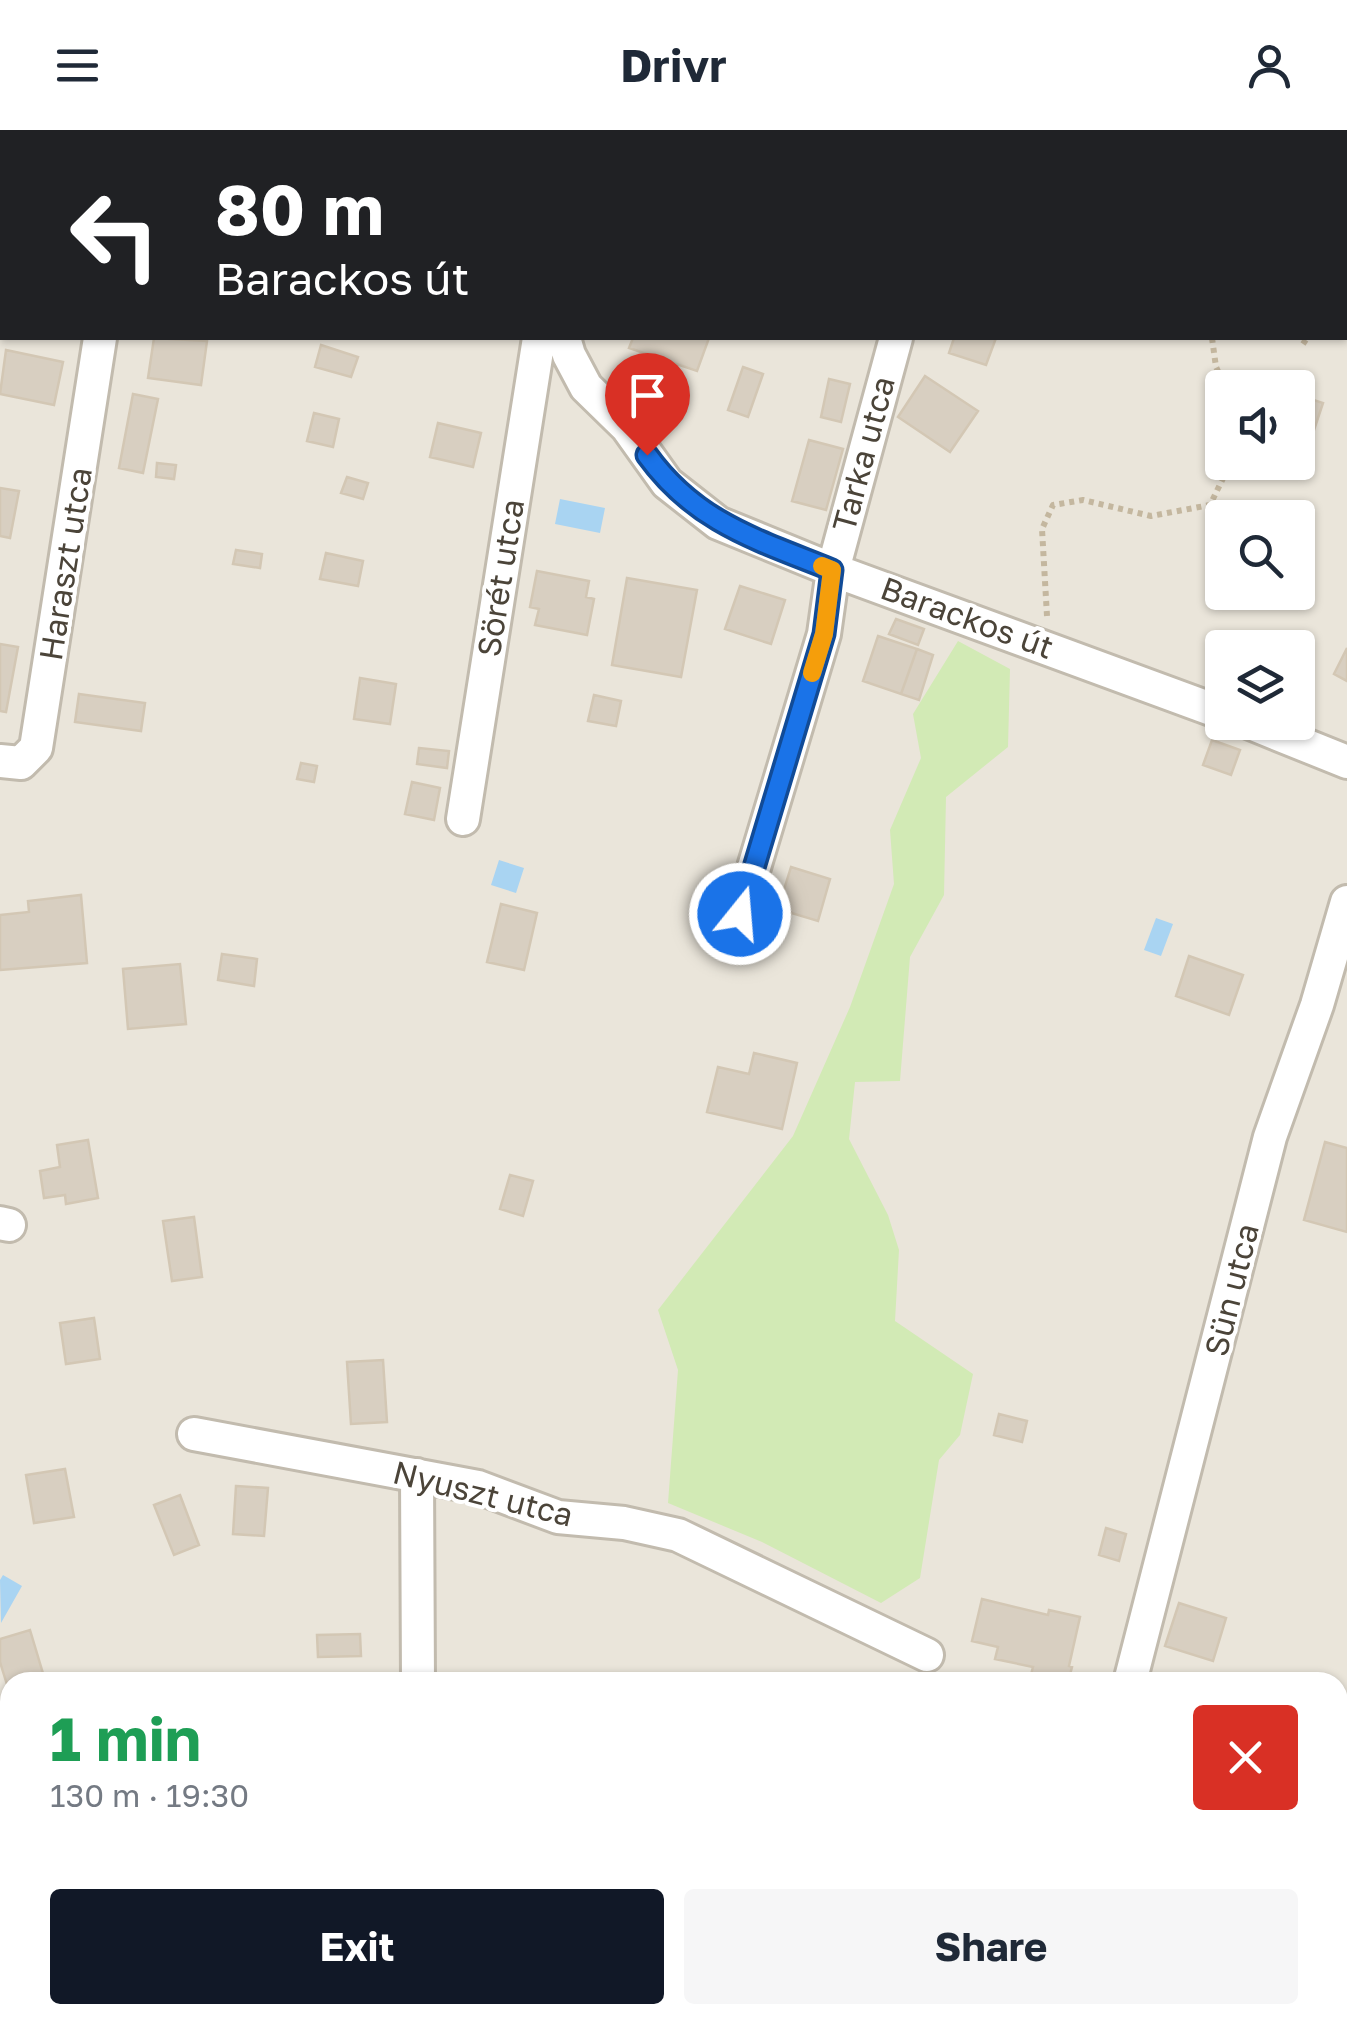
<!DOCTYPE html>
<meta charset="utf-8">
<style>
:root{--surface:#fff;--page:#f6f6f7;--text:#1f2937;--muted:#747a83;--accent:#111827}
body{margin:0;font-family:"Golos Text",sans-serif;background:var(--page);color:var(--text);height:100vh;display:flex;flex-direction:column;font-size:38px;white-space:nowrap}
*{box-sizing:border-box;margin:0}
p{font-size:32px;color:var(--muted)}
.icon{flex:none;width:55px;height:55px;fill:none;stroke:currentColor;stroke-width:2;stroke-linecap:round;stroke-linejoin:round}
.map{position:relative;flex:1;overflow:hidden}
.drawer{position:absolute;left:0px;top:1542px;width:1348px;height:352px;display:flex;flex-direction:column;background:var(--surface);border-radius:30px 30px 0 0;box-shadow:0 2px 8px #0004}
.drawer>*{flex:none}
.guide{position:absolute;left:0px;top:0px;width:1348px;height:210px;box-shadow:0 2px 8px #0004;background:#202124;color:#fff;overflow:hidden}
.buttons{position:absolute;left:1205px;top:240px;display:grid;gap:20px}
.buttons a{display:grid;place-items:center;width:110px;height:110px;border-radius:10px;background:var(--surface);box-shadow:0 2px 8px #0004;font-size:50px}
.pin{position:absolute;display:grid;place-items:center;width:85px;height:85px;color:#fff;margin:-102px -42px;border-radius:50% 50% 50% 0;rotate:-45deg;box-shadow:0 0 10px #0007}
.pin .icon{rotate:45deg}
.me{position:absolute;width:110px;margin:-55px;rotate:17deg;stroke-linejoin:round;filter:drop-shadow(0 0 8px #0008)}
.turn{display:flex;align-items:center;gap:35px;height:210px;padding:0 50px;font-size:45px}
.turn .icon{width:130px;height:130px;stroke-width:2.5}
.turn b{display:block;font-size:70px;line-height:85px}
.round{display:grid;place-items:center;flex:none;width:105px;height:105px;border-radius:10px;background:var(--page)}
.summary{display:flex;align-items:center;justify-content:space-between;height:170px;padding:0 50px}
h1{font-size:60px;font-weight:700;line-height:75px;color:#1e9e55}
.action{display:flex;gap:20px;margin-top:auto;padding:20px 50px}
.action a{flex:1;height:115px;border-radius:10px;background:var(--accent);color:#fff;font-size:40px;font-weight:700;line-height:115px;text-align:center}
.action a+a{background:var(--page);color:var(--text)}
header{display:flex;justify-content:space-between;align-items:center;height:130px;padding:0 50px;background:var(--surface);font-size:45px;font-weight:700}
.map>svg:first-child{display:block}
.residential{fill:#eae5da;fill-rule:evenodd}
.green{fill:#d2eab5}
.water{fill:#a9d4f2}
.building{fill:#d8cfc1;stroke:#d3c7b4;stroke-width:2.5}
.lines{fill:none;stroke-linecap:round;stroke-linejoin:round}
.minor-casing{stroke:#c2bbae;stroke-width:38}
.path{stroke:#c4b79f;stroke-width:6;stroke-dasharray:5 5;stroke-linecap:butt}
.minor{stroke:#fff;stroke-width:32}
.route-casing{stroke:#114b97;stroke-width:25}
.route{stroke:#1a73e8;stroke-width:18}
.slow{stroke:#f59e0b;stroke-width:18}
.labels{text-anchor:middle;stroke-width:8;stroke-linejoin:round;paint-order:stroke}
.street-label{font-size:32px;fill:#4b4439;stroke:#fff}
</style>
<header><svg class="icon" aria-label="menu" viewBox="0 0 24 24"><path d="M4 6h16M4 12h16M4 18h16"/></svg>Drivr<svg class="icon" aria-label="person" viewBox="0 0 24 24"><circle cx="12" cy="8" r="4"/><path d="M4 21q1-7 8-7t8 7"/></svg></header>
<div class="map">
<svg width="1347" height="1894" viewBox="0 0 1347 1894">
<rect width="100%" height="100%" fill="#f6f3ec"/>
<path class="residential" d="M 0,0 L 1347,0 L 1347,1894 L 0,1894 ZM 2,2 L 1345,2 L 1345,208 L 2,208 ZM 1222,258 L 1298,258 L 1298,332 L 1222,332 ZM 1222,388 L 1298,388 L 1298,462 L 1222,462 ZM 1222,518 L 1298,518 L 1298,592 L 1222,592 ZM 10,1552 L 1338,1552 L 1338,1885 L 10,1885 Z"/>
<path class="green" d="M 958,511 L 1010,539 L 1008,617 L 946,667 L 944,765 L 910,827 L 900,951 L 855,952 L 849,1009 L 888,1085 L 899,1120 L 895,1191 L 973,1244 L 960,1305 L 939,1330 L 920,1448 L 881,1473 L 762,1412 L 668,1373 L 678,1240 L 658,1180 L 793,1006 L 850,877 L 894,754 L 890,700 L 921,628 L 913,584 Z"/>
<path class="water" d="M 560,369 L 605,378 L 600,403 L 555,394 Z
M 499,730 L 524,738 L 516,763 L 491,755 Z
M 1156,788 L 1173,794 L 1161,826 L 1144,820 Z
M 3,1445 L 22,1456 L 1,1493 L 0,1450 Z"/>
<path class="building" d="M 154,208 L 207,211 L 201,255 L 148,248 Z
M 633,208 L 709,208 L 697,241 L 629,218 Z
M 954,208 L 996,208 L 986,235 L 949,223 Z
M 321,215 L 358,227 L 351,247 L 315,237 Z
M 6,220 L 63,232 L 54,275 L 0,264 Z
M 743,237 L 763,244 L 748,287 L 728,280 Z
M 925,246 L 978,281 L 950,322 L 898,287 Z
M 829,249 L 850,254 L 841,292 L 821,287 Z
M 133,264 L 158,269 L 143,343 L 119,338 Z
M 1298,265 L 1323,273 L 1308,318 L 1298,314 Z
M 314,283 L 339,289 L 333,317 L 307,311 Z
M 438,293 L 481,303 L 473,337 L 430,327 Z
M 809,310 L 843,319 L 826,380 L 792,371 Z
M 157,333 L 176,335 L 174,349 L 156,347 Z
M 347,347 L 368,353 L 363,369 L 341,363 Z
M 0,358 L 19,361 L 10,408 L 0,406 Z
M 236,420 L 262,424 L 260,438 L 233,434 Z
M 326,423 L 363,431 L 358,456 L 320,449 Z
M 537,441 L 589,451 L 586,467 L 594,469 L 587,505 L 535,495 L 539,479 L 530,477 Z
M 627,448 L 697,460 L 681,547 L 612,535 Z
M 740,456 L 785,470 L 771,514 L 725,499 Z
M 896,489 L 924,499 L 918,515 L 889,504 Z
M 878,506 L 917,519 L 901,564 L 863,551 Z
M 0,514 L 18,517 L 6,582 L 0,581 Z
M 1347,518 L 1347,551 L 1334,544 Z
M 917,519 L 933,525 L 919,570 L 901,564 Z
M 360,548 L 396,554 L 390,594 L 354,589 Z
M 79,564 L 145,573 L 141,601 L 75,592 Z
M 594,565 L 621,571 L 616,596 L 588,591 Z
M 1212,610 L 1240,620 L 1231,645 L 1203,635 Z
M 419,618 L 449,621 L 447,638 L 417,634 Z
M 301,633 L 317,636 L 314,652 L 297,649 Z
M 412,652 L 440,658 L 434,690 L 405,684 Z
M 791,737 L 830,749 L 818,791 L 778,779 Z
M 81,765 L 87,833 L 0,840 L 0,785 L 29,782 L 28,771 Z
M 501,774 L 537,783 L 524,840 L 487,832 Z
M 222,824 L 257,829 L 254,856 L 218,850 Z
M 1189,826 L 1243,845 L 1229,885 L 1176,866 Z
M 180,834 L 186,894 L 128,899 L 123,839 Z
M 754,923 L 797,933 L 782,999 L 707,982 L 718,937 L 749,944 Z
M 88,1010 L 98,1068 L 66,1074 L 65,1065 L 44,1068 L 40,1041 L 60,1037 L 57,1015 Z
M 1325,1012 L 1347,1018 L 1347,1102 L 1304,1090 Z
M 510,1045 L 533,1051 L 523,1086 L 500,1079 Z
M 194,1087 L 202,1147 L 172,1151 L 163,1091 Z
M 94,1188 L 100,1229 L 66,1234 L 60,1193 Z
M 383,1230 L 387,1292 L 351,1294 L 347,1232 Z
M 999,1284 L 1027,1291 L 1022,1312 L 994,1305 Z
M 65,1339 L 74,1387 L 34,1393 L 26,1345 Z
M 236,1356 L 268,1358 L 264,1406 L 233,1404 Z
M 180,1365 L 199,1415 L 174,1425 L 154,1375 Z
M 1106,1398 L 1126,1404 L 1119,1431 L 1099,1425 Z
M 982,1469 L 1048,1485 L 1049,1480 L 1080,1487 L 1069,1536 L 1072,1537 L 1068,1552 L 1029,1552 L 1033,1537 L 995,1529 L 998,1517 L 972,1511 Z
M 1179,1473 L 1226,1488 L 1213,1531 L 1165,1516 Z
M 30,1500 L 45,1550 L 10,1552 L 9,1561 L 0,1532 L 0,1509 Z
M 360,1504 L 361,1526 L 318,1527 L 317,1505 Z
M 0,1664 L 10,1678 L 10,1706 L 0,1713 Z
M 71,1885 L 102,1885 L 87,1894 L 76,1894 Z
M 370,1885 L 406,1885 L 396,1894 L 378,1894 Z
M 551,1885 L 576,1885 L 574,1894 L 549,1894 Z"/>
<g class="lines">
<defs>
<path id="minor" d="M 483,0 L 484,2
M 611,2 L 612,0
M 952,2 L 953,0
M 0,12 L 2,12
M 564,208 L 569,225 L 586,257 L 627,297 L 667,353 L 718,393 L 833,440 L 1222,583
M 1248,592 L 1347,632
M 0,631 L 21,633 L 36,618 L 100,208
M 463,689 L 539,208
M 740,784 L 824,504 L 833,440 L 896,208
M 0,1093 L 9,1095
M 194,1304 L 478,1357 L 558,1387 L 624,1393 L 678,1405 L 927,1525
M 417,1345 L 418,1552
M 1130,1552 L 1270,1007 L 1317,875 L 1347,772
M 0,1607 L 10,1622
M 167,1885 L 172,1894
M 438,1885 L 439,1894
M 852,1894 L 853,1885"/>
</defs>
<use href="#minor" class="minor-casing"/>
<path class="path" d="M 1215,2 L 1216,0
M 1345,114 L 1347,106
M 1212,208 L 1216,237 L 1226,258
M 1303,214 L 1307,208
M 1047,486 L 1042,399 L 1053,375 L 1083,370 L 1151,386 L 1210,375 L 1231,332"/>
<use href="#minor" class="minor"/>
</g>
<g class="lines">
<defs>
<path id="route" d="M 647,325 C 696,393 758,410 832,440 L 824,504 L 740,784"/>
</defs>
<use href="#route" class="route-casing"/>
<use href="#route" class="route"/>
<path class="slow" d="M 812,543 L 824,504 L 832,440 L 822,436"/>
</g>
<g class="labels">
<g class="street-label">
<text transform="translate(864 324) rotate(-75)" y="11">Tarka utca</text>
<text transform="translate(66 434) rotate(-81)" y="11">Haraszt utca</text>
<text transform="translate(501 448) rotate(-81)" y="11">Sörét utca</text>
<text transform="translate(967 488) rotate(20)" y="11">Barackos út</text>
<text transform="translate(1232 1160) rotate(-76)" y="11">Sün utca</text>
<text transform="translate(483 1364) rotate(14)" y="11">Nyuszt utca</text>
</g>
</g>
</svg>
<div class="buttons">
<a><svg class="icon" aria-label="sound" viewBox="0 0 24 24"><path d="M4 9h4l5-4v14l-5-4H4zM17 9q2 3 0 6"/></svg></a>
<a><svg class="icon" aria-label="search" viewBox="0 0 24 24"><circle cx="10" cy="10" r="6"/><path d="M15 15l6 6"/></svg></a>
<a><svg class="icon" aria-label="layers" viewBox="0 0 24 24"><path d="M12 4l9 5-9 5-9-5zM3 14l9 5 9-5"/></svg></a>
</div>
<div class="pin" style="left:647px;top:325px;background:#d93025"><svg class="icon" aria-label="arrive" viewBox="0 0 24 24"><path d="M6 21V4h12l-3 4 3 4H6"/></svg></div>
<svg class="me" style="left:740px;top:784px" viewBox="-20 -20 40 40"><circle r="17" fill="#1a73e8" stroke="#fff" stroke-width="3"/><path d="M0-11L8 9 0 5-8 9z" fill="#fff"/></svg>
<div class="guide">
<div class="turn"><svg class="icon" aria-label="left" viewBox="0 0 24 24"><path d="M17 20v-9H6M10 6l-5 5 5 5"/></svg><div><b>80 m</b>Barackos út</div></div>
</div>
<section class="drawer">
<div class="summary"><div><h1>1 min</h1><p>130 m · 19:30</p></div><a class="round" style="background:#d93025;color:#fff"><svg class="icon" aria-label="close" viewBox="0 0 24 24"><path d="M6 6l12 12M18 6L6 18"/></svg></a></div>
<div class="action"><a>Exit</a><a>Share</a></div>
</section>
</div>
